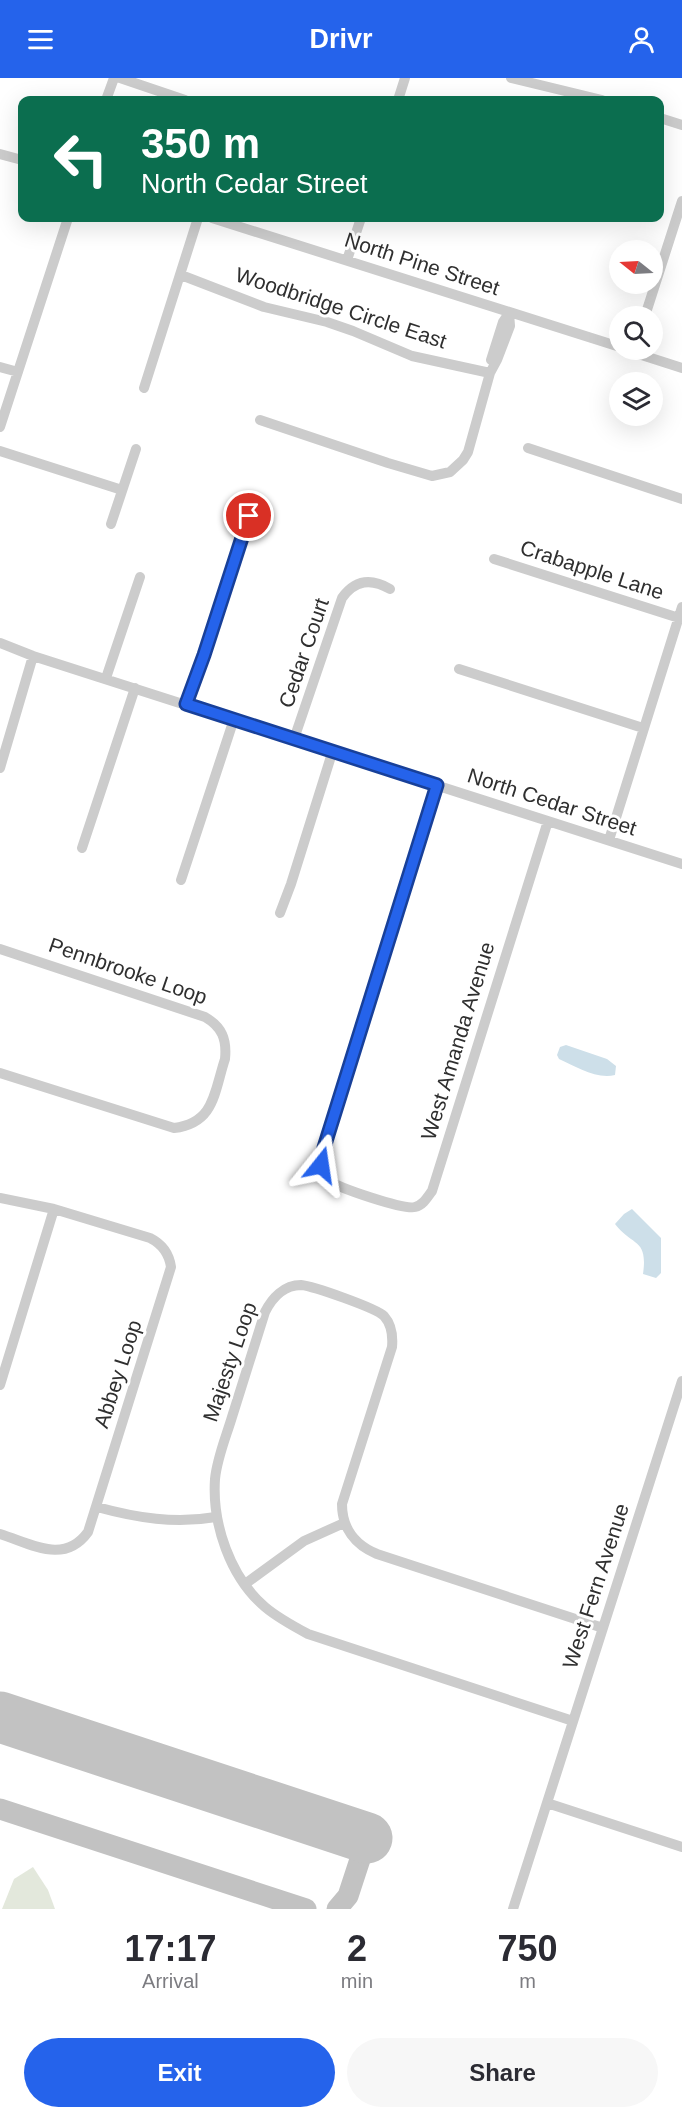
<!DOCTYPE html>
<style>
:root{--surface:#fff;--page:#f7f7f7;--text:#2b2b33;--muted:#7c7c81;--accent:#2563eb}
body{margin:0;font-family:Arial,sans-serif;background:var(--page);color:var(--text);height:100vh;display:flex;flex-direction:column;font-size:22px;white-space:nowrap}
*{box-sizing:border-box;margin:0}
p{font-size:20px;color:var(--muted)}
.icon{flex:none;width:33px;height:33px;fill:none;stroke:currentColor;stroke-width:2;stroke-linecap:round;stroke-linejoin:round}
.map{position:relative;height:1831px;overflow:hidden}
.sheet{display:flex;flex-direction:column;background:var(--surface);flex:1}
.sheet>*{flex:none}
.guide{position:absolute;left:18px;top:18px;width:646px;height:126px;border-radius:12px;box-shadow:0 6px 24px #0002;background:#0b6e4f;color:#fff;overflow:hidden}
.needle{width:39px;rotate:288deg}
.tools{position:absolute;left:609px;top:162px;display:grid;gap:12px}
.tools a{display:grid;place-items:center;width:54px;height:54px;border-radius:50%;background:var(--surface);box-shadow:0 6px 24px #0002;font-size:30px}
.pin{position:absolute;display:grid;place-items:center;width:51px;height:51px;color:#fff;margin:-26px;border:3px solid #fff;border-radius:50%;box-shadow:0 2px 6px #0007}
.me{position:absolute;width:66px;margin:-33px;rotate:15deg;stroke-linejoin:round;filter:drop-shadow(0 0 4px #0008)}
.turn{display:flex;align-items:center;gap:21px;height:126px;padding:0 24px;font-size:27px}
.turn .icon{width:78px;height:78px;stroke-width:2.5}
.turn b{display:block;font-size:42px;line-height:51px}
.eta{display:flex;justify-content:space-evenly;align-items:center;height:102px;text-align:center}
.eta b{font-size:36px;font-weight:800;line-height:42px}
.button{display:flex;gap:12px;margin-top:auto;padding:12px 24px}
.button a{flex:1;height:69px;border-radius:36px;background:var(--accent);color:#fff;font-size:24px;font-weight:800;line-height:69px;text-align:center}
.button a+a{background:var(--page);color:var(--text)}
header{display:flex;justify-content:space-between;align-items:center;height:78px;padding:0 24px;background:var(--accent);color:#fff;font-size:27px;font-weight:800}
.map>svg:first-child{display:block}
.green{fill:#e3e8dc}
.water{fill:#cddfe9}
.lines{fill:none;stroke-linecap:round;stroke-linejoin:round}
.taxiway{stroke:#c2c2c2;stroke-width:21}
.runway{stroke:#c2c2c2;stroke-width:51}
.minor{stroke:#ccc;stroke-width:10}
.route-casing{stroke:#184099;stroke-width:15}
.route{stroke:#2563eb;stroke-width:10}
.labels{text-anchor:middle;stroke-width:6;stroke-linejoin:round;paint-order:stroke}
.street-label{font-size:21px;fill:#2f2f2f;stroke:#fff}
</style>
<header><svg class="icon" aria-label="menu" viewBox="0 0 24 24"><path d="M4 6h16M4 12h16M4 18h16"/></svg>Drivr<svg class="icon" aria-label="person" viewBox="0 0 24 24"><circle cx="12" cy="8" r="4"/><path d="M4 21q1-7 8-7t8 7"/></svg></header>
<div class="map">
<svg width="682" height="1831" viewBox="0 0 682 1831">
<rect width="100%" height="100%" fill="#fff"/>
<path class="green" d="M 33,1789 L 48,1812 L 55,1831 L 2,1831 L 14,1801 Z"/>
<path class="water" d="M 566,967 L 607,981 L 616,988 L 615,997 C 597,1002 575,988 559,981 L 557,977 L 560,969 Z
M 632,1131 L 661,1160 L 661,1195 L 656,1200 L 643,1196 C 648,1160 633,1169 615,1146 L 624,1136 Z"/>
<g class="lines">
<path class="taxiway" d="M 0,1731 L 306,1831
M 337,1831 L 348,1818 L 367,1760"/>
<path class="runway" d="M 0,1639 L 367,1760"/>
<path class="minor" d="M 120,0 L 185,22
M 511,0 L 602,22
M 106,22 L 114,0
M 398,22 L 405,0
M 660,40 L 682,47
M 0,76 L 22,82
M 212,140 L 620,269
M 347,182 L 361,140
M 181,197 L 264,229 L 327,244 L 353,253 L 412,278 L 490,295
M 645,238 L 682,123
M 626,272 L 682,290
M 491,282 L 503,244 L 509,235
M 0,289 L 18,294
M 144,310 L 198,140
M 260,342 L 388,385 L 432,398 L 450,394 L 463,382 L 468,374 L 490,295 L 497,282 L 510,248 L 509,235
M 0,349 L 68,140
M 528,370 L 682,421
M 0,373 L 122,412
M 111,446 L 136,371
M 494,481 L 679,540
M 0,565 L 33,578 L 682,786
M 459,591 L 643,650
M 106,600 L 140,499
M 186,626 L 204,577 L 249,438
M 294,661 L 342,520 C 355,502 371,500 390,511
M 0,690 L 33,578
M 437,707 L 322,1076 C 321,1085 320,1095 328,1102 C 338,1110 404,1132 415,1129 C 423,1127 427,1120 432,1113 L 548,743
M 609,762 L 682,529
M 82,770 L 135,610
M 181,802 L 234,641
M 280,835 L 291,806 L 333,672
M 0,871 L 205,939 C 222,949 227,961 225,981 C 214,1014 215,1045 174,1050 L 0,995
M 0,1120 L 54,1131 L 150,1160 C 162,1166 169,1175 171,1189 L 88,1454 C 64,1487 32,1466 0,1456
M 0,1307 L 54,1131
M 97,1429 C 137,1440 175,1446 216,1439
M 245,1506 L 304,1463 L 344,1445
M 573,1643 L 308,1556 C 293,1548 278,1540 265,1529 C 230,1499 212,1446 215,1401 C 217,1380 226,1359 232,1339 C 243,1304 254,1269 265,1234 C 272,1220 284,1207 301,1207 C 313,1208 376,1230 384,1238 C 392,1247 393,1258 392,1269 L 342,1426 C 342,1450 355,1467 377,1476 L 603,1550
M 547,1725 L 682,1769
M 513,1831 L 682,1303"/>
</g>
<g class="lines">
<defs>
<path id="route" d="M 249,438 L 204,577 L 186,626 L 437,707 L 322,1076 L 321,1087"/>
</defs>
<use href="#route" class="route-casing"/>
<use href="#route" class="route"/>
</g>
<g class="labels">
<g class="street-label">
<text transform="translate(422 186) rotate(18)" y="7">North Pine Street</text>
<text transform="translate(341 230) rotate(18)" y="7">Woodbridge Circle East</text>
<text transform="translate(592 492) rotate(18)" y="7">Crabapple Lane</text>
<text transform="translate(304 575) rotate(-71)" y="7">Cedar Court</text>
<text transform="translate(552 724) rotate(18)" y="7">North Cedar Street</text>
<text transform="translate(128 893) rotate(19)" y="7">Pennbrooke Loop</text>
<text transform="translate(458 963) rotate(-73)" y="7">West Amanda Avenue</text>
<text transform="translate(230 1284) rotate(-71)" y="7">Majesty Loop</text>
<text transform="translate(118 1296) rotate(-72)" y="7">Abbey Loop</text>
<text transform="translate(596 1508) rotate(-72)" y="7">West Fern Avenue</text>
</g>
</g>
</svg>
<div class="tools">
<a><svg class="needle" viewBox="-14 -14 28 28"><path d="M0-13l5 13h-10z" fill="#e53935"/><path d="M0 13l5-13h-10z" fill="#7c7c81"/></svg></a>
<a><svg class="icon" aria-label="search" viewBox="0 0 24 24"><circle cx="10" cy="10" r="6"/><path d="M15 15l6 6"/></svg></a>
<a><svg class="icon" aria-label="layers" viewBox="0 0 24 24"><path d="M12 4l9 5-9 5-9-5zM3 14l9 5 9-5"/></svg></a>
</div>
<div class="pin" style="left:249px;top:438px;background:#d93025"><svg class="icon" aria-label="arrive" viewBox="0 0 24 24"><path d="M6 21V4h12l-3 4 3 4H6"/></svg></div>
<svg class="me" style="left:321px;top:1087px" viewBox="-20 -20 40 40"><path d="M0-17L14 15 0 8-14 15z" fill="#2563eb" stroke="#fff" stroke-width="4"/></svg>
<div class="guide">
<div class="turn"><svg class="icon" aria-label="left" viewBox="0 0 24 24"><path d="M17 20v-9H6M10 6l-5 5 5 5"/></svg><div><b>350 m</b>North Cedar Street</div></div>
</div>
</div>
<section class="sheet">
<div class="eta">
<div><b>17:17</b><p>Arrival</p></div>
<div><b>2</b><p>min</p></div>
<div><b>750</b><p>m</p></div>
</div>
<div class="button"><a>Exit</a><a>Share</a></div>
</section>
